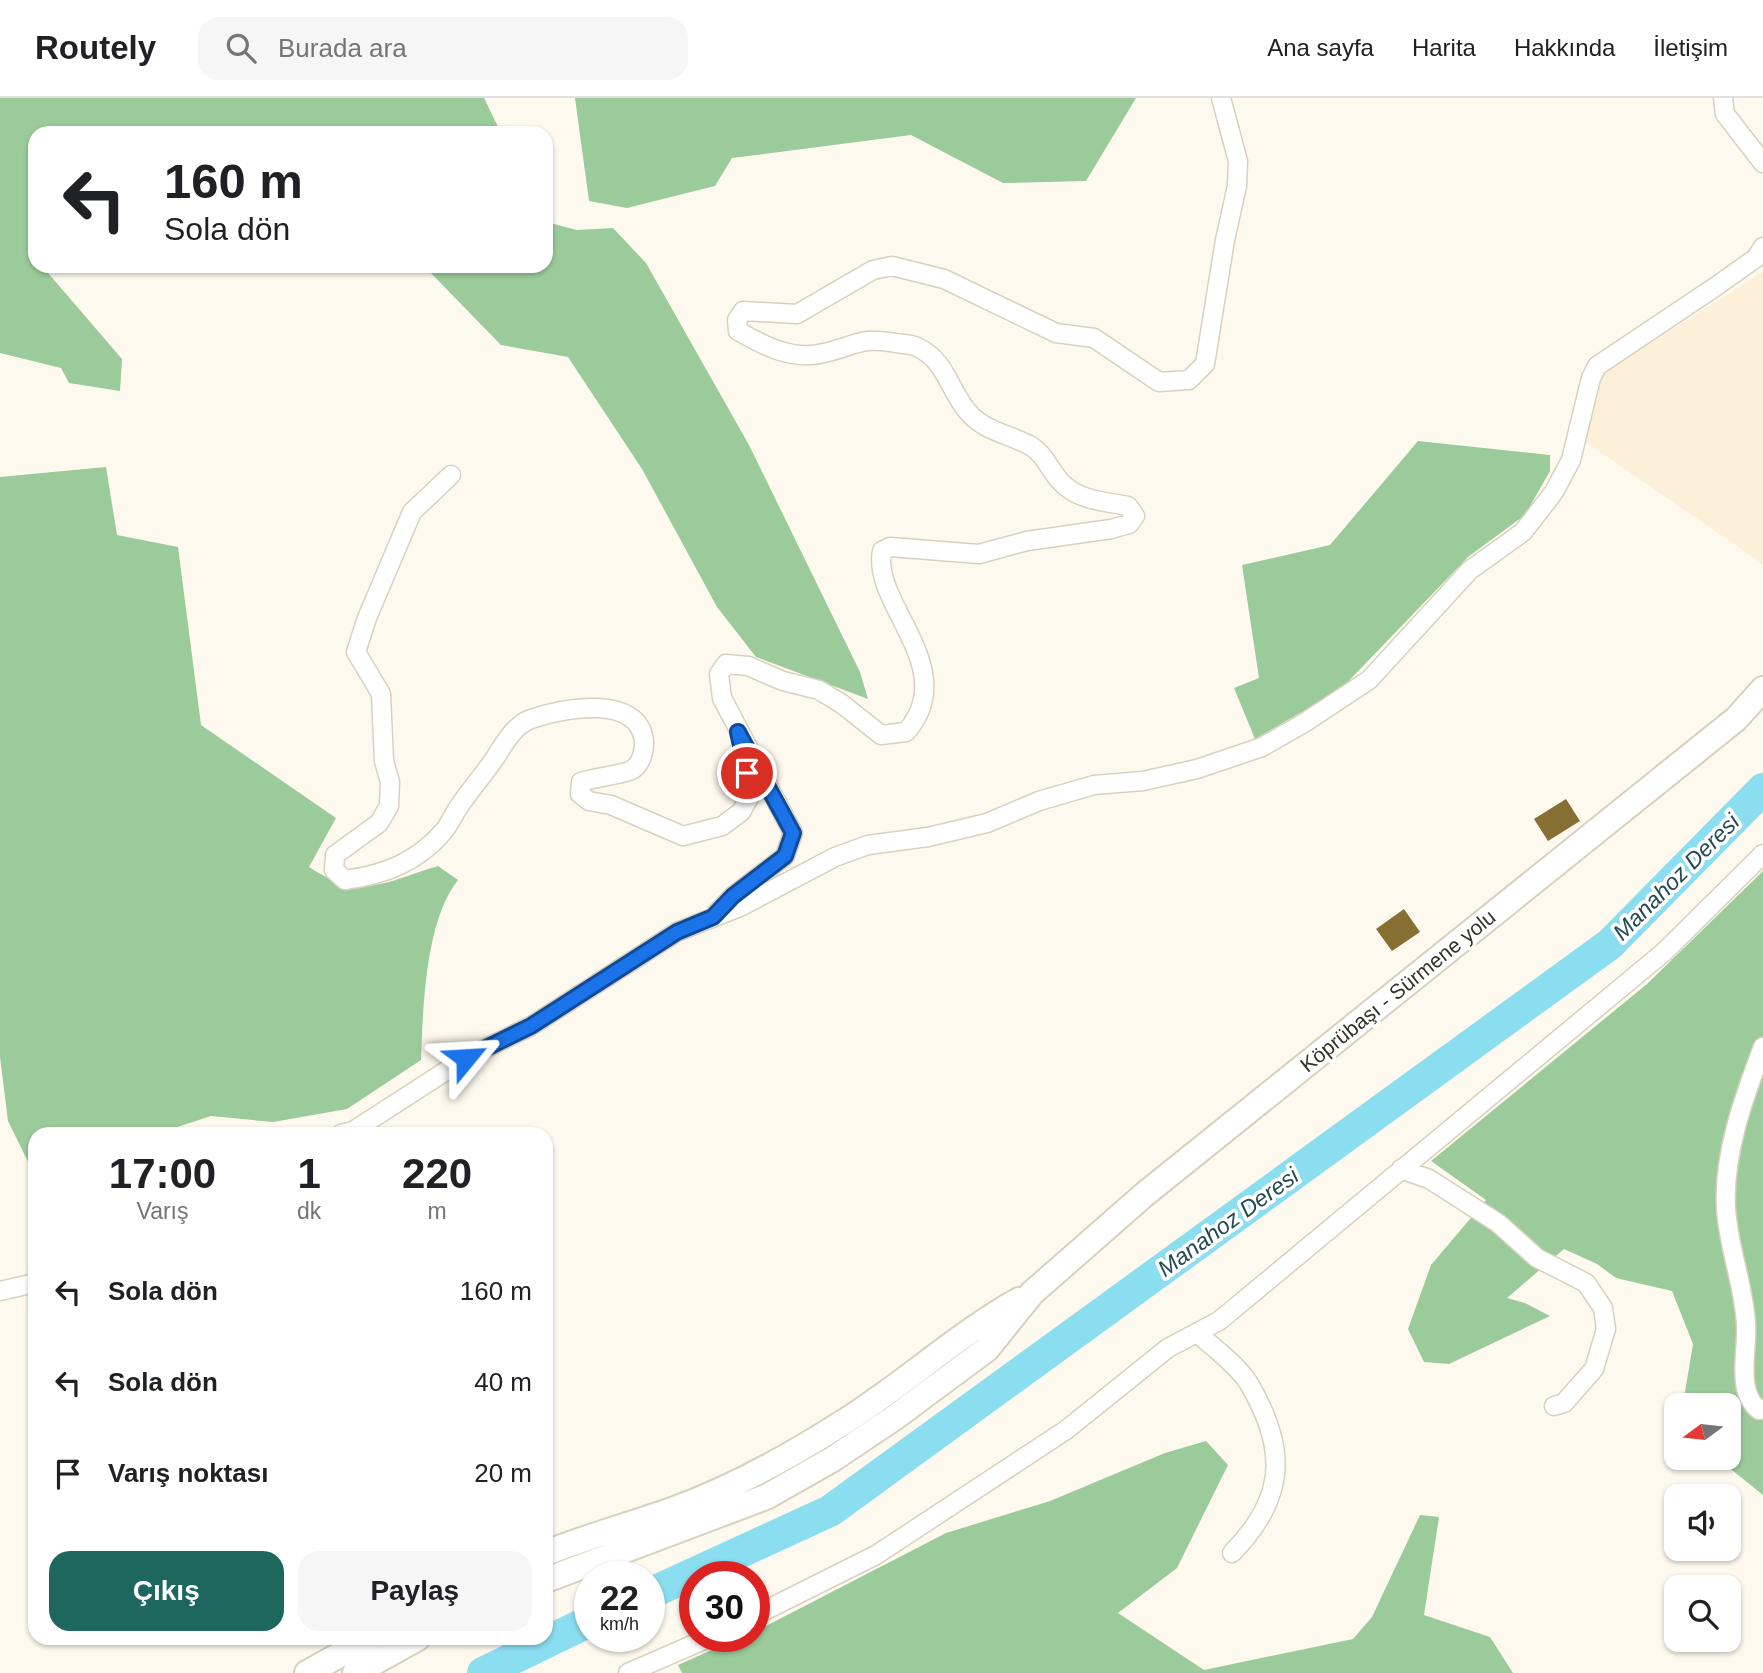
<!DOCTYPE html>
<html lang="tr">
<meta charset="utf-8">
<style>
:root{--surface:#fff;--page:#f6f6f6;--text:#202124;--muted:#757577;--line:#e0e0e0;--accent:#1e675f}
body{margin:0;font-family:Helvetica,sans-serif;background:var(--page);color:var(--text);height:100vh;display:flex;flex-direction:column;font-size:26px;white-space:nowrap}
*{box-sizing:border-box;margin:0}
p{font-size:23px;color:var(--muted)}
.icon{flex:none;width:38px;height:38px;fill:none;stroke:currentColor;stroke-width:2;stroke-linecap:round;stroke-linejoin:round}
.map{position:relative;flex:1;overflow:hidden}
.drawer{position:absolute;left:28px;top:1029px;width:525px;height:518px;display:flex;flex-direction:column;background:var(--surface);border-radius:21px;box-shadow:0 2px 5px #0004}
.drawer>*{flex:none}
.banner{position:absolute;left:28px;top:28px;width:525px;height:147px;border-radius:21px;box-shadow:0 2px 5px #0004;background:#fff;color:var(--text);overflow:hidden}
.needle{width:46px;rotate:255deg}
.fabs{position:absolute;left:1664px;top:1295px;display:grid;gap:14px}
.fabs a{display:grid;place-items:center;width:77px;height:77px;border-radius:14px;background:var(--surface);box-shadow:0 2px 5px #0004;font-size:35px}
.speed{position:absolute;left:574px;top:1463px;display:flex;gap:14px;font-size:35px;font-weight:700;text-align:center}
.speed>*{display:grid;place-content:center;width:91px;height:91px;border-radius:50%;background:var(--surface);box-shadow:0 2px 5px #0004;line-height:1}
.speed small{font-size:18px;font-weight:400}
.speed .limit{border:10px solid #d22;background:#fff;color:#111}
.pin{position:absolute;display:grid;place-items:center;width:60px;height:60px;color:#fff;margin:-30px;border:4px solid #fff;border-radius:50%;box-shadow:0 2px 7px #0007}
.me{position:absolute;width:77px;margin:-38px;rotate:63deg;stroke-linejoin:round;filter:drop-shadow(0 0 5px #0008)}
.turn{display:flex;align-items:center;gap:24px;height:147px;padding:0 21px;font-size:32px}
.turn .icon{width:91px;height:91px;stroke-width:2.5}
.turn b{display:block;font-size:49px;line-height:60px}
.eta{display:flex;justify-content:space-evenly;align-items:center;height:119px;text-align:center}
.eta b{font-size:42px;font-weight:800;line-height:49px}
.button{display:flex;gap:14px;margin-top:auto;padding:14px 21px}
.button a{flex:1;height:80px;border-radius:21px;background:var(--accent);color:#fff;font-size:28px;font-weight:800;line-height:80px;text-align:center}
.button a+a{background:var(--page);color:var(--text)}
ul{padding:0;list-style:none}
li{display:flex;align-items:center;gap:21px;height:91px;padding:0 21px}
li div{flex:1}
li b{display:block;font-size:26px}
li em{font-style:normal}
header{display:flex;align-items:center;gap:42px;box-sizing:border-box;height:98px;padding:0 35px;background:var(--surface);border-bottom:2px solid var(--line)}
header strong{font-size:33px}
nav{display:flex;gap:38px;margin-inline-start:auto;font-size:24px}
.search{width:490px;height:63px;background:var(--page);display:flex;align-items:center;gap:18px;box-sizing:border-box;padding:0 24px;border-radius:21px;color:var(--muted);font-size:26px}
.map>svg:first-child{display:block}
.built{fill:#fcf1d8}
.forest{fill:#9bcb9b}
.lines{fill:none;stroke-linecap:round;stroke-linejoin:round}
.river{stroke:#8bddf0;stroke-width:32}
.building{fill:#876f33}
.minor-casing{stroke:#d9d1bf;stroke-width:21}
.secondary-casing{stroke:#d9d1bf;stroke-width:28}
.minor{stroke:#fff;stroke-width:18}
.secondary{stroke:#fff;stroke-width:24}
.route-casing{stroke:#114b97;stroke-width:18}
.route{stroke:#1a73e8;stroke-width:12}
.labels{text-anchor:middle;stroke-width:7;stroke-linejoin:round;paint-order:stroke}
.street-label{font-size:21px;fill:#35322b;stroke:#fff}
.water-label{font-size:23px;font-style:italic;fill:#234a52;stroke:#fff}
</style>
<header>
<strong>Routely</strong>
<div class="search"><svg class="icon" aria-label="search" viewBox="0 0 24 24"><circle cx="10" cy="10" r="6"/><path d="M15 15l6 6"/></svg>Burada ara</div>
<nav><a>Ana sayfa</a><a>Harita</a><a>Hakkında</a><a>İletişim</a></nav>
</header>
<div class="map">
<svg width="1763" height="1575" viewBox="0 0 1763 1575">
<rect width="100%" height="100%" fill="#fef9ee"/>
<path class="built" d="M 1763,174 L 1763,466 L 1584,343 L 1603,275 Z"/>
<path class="forest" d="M 0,0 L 484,0 L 501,35 L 35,35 L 35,168 L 42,168 L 122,261 L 120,293 L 69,285 L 61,270 L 0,255 Z
M 575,0 L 1136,0 L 1086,83 L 1003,85 L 911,37 L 732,60 L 715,88 L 627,110 L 589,103 Z
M 546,124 L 577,132 L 613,130 L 646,165 L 749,347 L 860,574 L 868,601 L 756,559 L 717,509 L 642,371 L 568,259 L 501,247 L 424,168 L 546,168 Z
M 1418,343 L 1550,357 L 1550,373 L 1525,417 L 1468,459 L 1340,592 L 1255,641 L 1234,590 L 1259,580 L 1242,467 L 1330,447 Z
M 106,369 L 117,437 L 178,449 L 201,627 L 336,720 L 309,769 C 360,803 385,784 438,768 L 458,782 C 425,823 423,911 421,962 L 347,1011 L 273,1024 L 211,1018 L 156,1036 L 35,1036 L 35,1078 L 8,1023 L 0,959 L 0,379 Z
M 1763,773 L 1763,1397 L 1717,1360 L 1729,1360 L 1729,1307 L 1687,1307 L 1684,1300 L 1693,1246 L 1672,1193 L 1616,1180 L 1597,1166 L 1564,1151 L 1507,1200 L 1525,1205 L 1550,1218 L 1449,1266 L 1424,1264 L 1408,1231 L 1431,1167 L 1486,1102 L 1431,1063 L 1647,886 Z
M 1206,1343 L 1228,1367 L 1177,1470 L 1118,1515 L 1204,1572 L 1353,1541 L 1372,1519 L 1420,1417 L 1439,1419 L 1424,1517 L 1490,1539 L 1513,1575 L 682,1575 L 678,1567 L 743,1538 L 754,1538 L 754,1534 L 946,1435 L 1050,1403 L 1165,1355 Z"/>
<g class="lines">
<path class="river" d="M 649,1496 L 830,1413 L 1610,846 L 1763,691
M 483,1575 L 590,1523"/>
</g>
<path class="building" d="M 1566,701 L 1580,723 L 1548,743 L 1534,721 Z
M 1404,811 L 1420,834 L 1392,853 L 1376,831 Z"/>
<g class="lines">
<defs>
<path id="minor" d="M 1723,0 L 1725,16 L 1763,65
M 451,377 L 412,414 L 367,520 L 356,554 L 381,596 L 384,663 L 390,684 L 389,708 L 379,725 L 335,757 L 334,772 L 345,782 C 384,777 417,764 443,734 C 450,726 454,715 460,707 C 471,691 484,676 495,660 C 504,646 514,627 531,621 C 562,610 640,595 644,644 C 644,654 641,666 632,672 C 625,676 592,680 581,684 L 580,696 L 589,703 L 611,707 L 683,738 L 722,728 L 741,714 L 751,696 L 742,655
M 713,819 L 733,798 L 785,758 L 793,735 L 722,600 L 719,576 L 726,566 L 748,568 L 783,583 L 819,592 L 842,606 L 881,637 L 906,634 C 962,571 871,506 882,453 L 890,449 L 979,456 L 1027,443 L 1111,431 L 1129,426 L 1135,418 L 1128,408 C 1103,403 1078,403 1060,383 C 1049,371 1044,355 1029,347 C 1008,336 984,333 968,314 C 949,292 946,262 917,249 C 911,246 902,246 896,245 C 861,238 855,248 824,255 C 793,263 764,248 738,233 L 737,222 L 743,213 L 797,216 L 873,172 L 892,168 L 944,181 L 1056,235 L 1094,240 L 1159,284 L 1189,282 L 1205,266 L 1225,142 L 1237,88 L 1238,63 L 1221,0
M 1763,949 C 1744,999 1723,1056 1726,1110 C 1728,1149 1744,1187 1746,1226 C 1748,1253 1735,1293 1759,1312 L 1763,1311
M 341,1036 L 353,1033 L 466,960 L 531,928 L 677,834 L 740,809 L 835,759 L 868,747 L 928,739 L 987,725 L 1039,703 L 1094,687 L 1143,683 L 1197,671 L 1262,649 L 1304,625 L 1369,582 L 1470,472 L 1523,434 L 1554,394 L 1571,362 L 1591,280 L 1597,268 L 1715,189 L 1756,160 L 1763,149
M 1401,1071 L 1429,1081 L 1498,1125 L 1537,1160 L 1586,1185 L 1603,1210 L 1606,1231 L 1594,1271 L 1564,1305 L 1554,1308
M 0,1193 L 35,1185
M 1197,1235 C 1213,1249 1236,1266 1248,1284 C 1288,1351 1286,1400 1232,1455
M 754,1518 L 876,1457 L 1066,1332 L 1168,1250 L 1219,1223 L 1664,854 L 1763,756
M 628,1575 L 713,1538"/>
<path id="secondary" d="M 546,1455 C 588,1438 630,1427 672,1412 C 730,1391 787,1360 839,1327 C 901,1289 955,1238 1019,1202
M 546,1482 L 766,1399 L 833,1361 L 894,1320 L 987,1251 L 1032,1195 L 1145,1096 L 1736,621 L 1763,591
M 307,1575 L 370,1540
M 355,1575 L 418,1540"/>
</defs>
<use href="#minor" class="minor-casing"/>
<use href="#secondary" class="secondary-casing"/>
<use href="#minor" class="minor"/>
<use href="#secondary" class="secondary"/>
</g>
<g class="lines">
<defs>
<path id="route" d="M 466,960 L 531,928 L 677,834 L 713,819 L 733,798 L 785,758 L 793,735 L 738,634 L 747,675"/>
</defs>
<use href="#route" class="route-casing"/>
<use href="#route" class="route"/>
</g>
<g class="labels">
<g class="street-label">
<text transform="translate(1398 893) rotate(-39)" y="7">Köprübaşı - Sürmene yolu</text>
</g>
<g class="water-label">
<text transform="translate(1676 779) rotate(-45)" y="8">Manahoz Deresi</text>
<text transform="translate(1228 1124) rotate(-36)" y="8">Manahoz Deresi</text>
</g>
</g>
</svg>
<div class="fabs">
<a><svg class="needle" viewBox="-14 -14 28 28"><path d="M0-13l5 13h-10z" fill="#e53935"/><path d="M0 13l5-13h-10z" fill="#757577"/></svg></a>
<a><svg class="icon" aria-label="sound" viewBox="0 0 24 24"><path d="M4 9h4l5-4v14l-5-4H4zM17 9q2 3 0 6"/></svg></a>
<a><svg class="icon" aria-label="search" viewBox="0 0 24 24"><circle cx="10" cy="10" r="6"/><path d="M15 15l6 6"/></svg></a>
</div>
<div class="speed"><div>22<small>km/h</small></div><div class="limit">30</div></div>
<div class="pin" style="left:747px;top:675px;background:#d93025"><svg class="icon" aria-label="arrive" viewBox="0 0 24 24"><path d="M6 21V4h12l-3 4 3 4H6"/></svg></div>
<svg class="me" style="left:466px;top:960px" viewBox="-20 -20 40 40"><path d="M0-17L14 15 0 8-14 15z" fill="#1a73e8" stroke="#fff" stroke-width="4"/></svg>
<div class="banner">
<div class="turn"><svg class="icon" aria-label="left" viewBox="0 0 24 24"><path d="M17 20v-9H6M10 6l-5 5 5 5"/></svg><div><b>160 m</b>Sola dön</div></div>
</div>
<section class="drawer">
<div class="eta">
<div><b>17:00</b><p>Varış</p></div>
<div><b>1</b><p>dk</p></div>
<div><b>220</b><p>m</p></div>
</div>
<ul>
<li><svg class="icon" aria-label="left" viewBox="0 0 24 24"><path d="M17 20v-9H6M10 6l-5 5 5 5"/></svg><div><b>Sola dön</b></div><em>160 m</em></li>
<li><svg class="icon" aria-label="left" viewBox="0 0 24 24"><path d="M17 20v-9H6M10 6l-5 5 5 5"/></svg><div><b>Sola dön</b></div><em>40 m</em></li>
<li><svg class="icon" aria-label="arrive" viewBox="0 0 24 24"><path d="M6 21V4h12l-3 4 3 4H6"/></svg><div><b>Varış noktası</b></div><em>20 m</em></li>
</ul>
<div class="button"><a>Çıkış</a><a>Paylaş</a></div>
</section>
</div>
